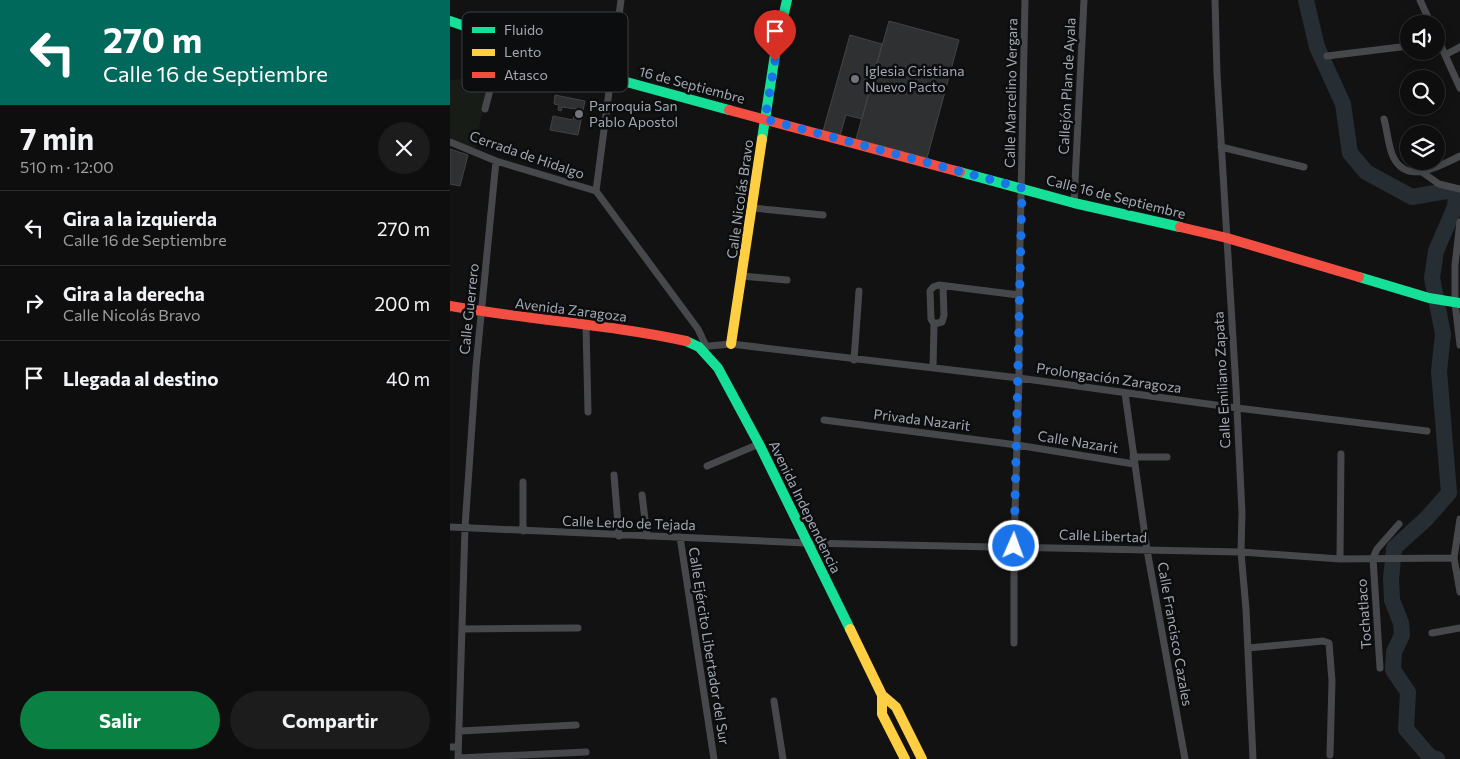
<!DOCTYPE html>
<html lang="es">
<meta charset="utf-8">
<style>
:root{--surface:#0e0e0e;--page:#1c1c1c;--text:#f1f3f6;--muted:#9b9c9e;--line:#2e2e2e;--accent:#0b8043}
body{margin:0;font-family:Commissioner,sans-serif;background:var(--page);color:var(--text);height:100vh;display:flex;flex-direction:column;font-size:19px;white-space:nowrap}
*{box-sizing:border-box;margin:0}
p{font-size:16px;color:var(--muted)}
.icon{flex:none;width:28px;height:28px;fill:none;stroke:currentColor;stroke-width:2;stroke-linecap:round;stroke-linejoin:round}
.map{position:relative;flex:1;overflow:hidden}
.details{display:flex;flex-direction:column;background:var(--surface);width:450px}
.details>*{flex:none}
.guide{background:#00695c;color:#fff;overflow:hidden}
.controls{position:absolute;left:950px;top:15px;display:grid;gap:10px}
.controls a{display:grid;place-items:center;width:45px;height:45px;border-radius:50%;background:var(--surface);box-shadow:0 2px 12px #0003,0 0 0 1px var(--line);font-size:25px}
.pin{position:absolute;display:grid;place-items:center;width:42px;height:42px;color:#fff;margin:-51px -21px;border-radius:50% 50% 50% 0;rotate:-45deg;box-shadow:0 0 5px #0007}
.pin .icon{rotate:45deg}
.me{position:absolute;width:55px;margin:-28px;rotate:2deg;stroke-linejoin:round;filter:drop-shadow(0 0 4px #0008)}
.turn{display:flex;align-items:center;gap:18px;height:105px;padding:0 20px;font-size:22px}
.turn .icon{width:65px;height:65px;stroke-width:2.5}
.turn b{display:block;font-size:35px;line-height:42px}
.round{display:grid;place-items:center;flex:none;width:52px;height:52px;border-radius:26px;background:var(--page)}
.head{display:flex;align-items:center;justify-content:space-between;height:85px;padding:0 20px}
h1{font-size:30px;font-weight:700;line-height:38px}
.action{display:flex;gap:10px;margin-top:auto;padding:10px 20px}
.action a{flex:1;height:58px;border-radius:30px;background:var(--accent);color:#fff;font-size:20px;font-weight:700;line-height:58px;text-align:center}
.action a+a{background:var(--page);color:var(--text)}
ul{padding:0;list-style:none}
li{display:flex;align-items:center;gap:15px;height:75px;padding:0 20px;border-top:1px solid var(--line)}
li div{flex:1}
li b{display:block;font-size:19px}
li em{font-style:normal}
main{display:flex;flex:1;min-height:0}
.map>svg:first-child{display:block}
.green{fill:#171c17}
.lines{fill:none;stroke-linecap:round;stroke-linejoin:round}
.river{stroke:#272e33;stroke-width:16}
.building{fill:#2f3032;stroke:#424346}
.street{stroke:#47484b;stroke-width:7}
.fast{stroke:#16e098;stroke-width:10}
.slow{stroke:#ffcf43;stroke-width:10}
.jam{stroke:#f24e42;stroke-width:10}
.route{stroke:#1a73e8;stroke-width:9;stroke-dasharray:0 16.2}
.poi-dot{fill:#70747b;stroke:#0c0d0e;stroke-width:2}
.labels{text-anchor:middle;stroke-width:5;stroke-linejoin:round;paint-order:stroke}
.poi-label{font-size:14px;fill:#a3a9b3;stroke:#0c0d0e;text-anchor:start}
.street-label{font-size:14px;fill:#a3a9b3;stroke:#0c0d0e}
.key{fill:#0c0d0e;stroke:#393c40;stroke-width:1}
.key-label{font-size:14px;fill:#a3a9b3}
</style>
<main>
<section class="details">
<div class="guide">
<div class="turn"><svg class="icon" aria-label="left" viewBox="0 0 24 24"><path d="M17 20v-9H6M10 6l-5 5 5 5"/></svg><div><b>270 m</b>Calle 16 de Septiembre</div></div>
</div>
<div class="head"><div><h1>7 min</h1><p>510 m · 12:00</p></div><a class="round"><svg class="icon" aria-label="close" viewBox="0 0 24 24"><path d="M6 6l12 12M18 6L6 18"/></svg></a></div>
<ul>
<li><svg class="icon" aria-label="left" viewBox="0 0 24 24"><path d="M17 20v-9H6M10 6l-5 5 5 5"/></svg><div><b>Gira a la izquierda</b><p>Calle 16 de Septiembre</p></div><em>270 m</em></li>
<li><svg class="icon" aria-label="right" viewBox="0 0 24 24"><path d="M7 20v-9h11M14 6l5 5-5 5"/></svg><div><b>Gira a la derecha</b><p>Calle Nicolás Bravo</p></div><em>200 m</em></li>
<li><svg class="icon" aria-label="arrive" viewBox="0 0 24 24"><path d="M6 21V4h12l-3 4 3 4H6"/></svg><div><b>Llegada al destino</b></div><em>40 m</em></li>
</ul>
<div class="action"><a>Salir</a><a>Compartir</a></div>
</section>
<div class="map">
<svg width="1010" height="759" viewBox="0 0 1010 759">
<rect width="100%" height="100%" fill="#121212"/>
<path class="green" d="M 39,77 L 24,154 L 0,145 L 0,80 Z"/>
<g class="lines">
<path class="river" d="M 856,0 L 867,47 L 893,104 L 900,153 L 916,172 L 962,197 L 996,191 L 1006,193 L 1005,207 L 986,251 L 982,278 L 993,334 L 989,371 L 999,493 L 976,519 L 944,548 L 941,579 L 942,600 L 951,623 L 952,635 L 944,652 L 943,670 L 958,692 L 956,729 L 980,757 L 987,759"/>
</g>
<path class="building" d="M 439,21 L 509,40 L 477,158 L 406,139 Z
M 400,35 L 432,44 L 412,119 L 396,115 L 390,136 L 373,131 Z
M 105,95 L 135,101 L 128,135 L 100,130 L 103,116 L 123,120 L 126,109 L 112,107 L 111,111 L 108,110 L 109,105 L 104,104 Z
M 0,149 L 18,155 L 10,186 L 0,184 Z"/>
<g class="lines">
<path class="street" d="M 765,0 L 767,74 L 786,388 L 792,513 L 791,552 L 796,609 L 803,759
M 970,0 L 981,24
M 986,35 L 1010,88
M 995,55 L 1010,47
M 877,56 L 959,46
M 35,109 L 53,41
M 934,119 C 937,130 938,143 942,154 C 955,187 989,166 1010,156
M 0,142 L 46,161 L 146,191
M 771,147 L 854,167
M 972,172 L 989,184 L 1010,189
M 146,191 L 171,0
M 146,191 L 248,329 L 256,346
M 624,203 L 634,0
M 303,208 L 373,215
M 1010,222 L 1005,265 L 1005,303 L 1010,345
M 292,276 L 337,280
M 493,286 L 494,315 L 492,322 L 484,324 L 481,319 L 480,291 L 483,287 L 489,285 L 569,295
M 136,326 L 138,412
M 249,347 L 281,344 L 569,378 L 787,408 L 977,431
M 404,360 L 409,291
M 483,368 L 484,324
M 675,393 L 697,550 L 735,759
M 374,420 L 567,445 L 684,464
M 683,457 L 717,457
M 257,466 L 309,444
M 164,475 L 169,536
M 73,482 L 73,531
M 192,495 L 197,536
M 1010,519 L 1004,558 L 1010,592
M 0,527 L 356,543 L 791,552 L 890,559 L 1004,558
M 230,537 L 264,759
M 890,559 L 891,454
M 13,629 L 128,628
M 982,633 L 1010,628
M 564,643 L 564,546 L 569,378 L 569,295 L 575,0
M 798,648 L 873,641 L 879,643 L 882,681 L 880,755
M 930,668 L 923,558 L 927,549 L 949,524
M 324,701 L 333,759
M 10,731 L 126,725
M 0,747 L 8,747
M 8,758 L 136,752
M 8,759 L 15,527 L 26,367 L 46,161"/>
<path class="fast" d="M 0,21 L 162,78 L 279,110
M 312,139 L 326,48 L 337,0
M 510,172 L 624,203 L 730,227
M 909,277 L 979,298 L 1010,303
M 236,341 L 249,347 L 268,368 L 309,444 L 400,629"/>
<path class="slow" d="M 281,344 L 312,139
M 400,629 L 432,695 L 432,714 L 455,759
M 432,695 L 446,707 L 472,759"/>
<path class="jam" d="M 279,110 L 510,172
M 730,227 L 777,238 L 909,277
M 0,306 C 78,320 158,324 236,341"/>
</g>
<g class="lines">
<path class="route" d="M 325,61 L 315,119 L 572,188 L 564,546"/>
</g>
<g class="poi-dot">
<circle cx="405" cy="79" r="5"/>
<circle cx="129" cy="114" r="5"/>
</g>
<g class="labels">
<g class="poi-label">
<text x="415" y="76">Iglesia Cristiana<tspan x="415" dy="16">Nuevo Pacto</tspan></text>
<text x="139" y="111">Parroquia San<tspan x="139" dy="16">Pablo Apostol</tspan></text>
</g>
<g class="street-label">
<text transform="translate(242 85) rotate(15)" y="5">16 de Septiembre</text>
<text transform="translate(617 86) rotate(-87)" y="5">Callejón Plan de Ayala</text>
<text transform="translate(561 93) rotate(-89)" y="5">Calle Marcelino Vergara</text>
<text transform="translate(77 155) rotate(19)" y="5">Cerrada de Hidalgo</text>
<text transform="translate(666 197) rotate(14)" y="5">Calle 16 de Septiembre</text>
<text transform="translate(290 199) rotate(-82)" y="5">Calle Nicolás Bravo</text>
<text transform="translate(19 309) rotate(-84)" y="5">Calle Guerrero</text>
<text transform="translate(121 310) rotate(7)" y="5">Avenida Zaragoza</text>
<text transform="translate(659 378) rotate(8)" y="5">Prolongación Zaragoza</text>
<text transform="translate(772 380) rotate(-93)" y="5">Calle Emiliano Zapata</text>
<text transform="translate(472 420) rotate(7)" y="5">Privada Nazarit</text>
<text transform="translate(628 442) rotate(9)" y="5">Calle Nazarit</text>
<text transform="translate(355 507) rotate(64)" y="5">Avenida Independencia</text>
<text transform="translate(179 523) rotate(2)" y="5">Calle Lerdo de Tejada</text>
<text transform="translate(653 536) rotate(2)" y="5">Calle Libertad</text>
<text transform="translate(914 614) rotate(-94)" y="5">Tochatlaco</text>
<text transform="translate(725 634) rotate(80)" y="5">Calle Francisco Cazales</text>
<text transform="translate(259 646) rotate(81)" y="5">Calle Ejército Libertador del Sur</text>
</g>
</g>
<rect x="12" y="12" width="166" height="80" rx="8" class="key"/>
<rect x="22" y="27" width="23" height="6" fill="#16e098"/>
<rect x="22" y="49" width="23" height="7" fill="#ffcf43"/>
<rect x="22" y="72" width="23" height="6" fill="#f24e42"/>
<g class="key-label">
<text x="54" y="35">Fluido</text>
<text x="54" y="57">Lento</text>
<text x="54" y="80">Atasco</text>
</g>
</svg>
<div class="controls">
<a><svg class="icon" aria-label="sound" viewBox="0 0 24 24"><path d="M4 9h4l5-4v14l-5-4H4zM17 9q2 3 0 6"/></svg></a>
<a><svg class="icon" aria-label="search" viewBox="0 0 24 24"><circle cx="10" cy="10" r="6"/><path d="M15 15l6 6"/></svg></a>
<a><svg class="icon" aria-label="layers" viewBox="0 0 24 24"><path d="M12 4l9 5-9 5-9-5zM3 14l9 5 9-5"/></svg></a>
</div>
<div class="pin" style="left:325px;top:61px;background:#d93025"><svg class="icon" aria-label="arrive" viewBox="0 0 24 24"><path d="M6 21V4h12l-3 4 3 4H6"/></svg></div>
<svg class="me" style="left:564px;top:546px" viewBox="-20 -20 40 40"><circle r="17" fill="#1a73e8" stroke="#fff" stroke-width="3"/><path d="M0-11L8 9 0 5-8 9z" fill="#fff"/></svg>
</div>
</main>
